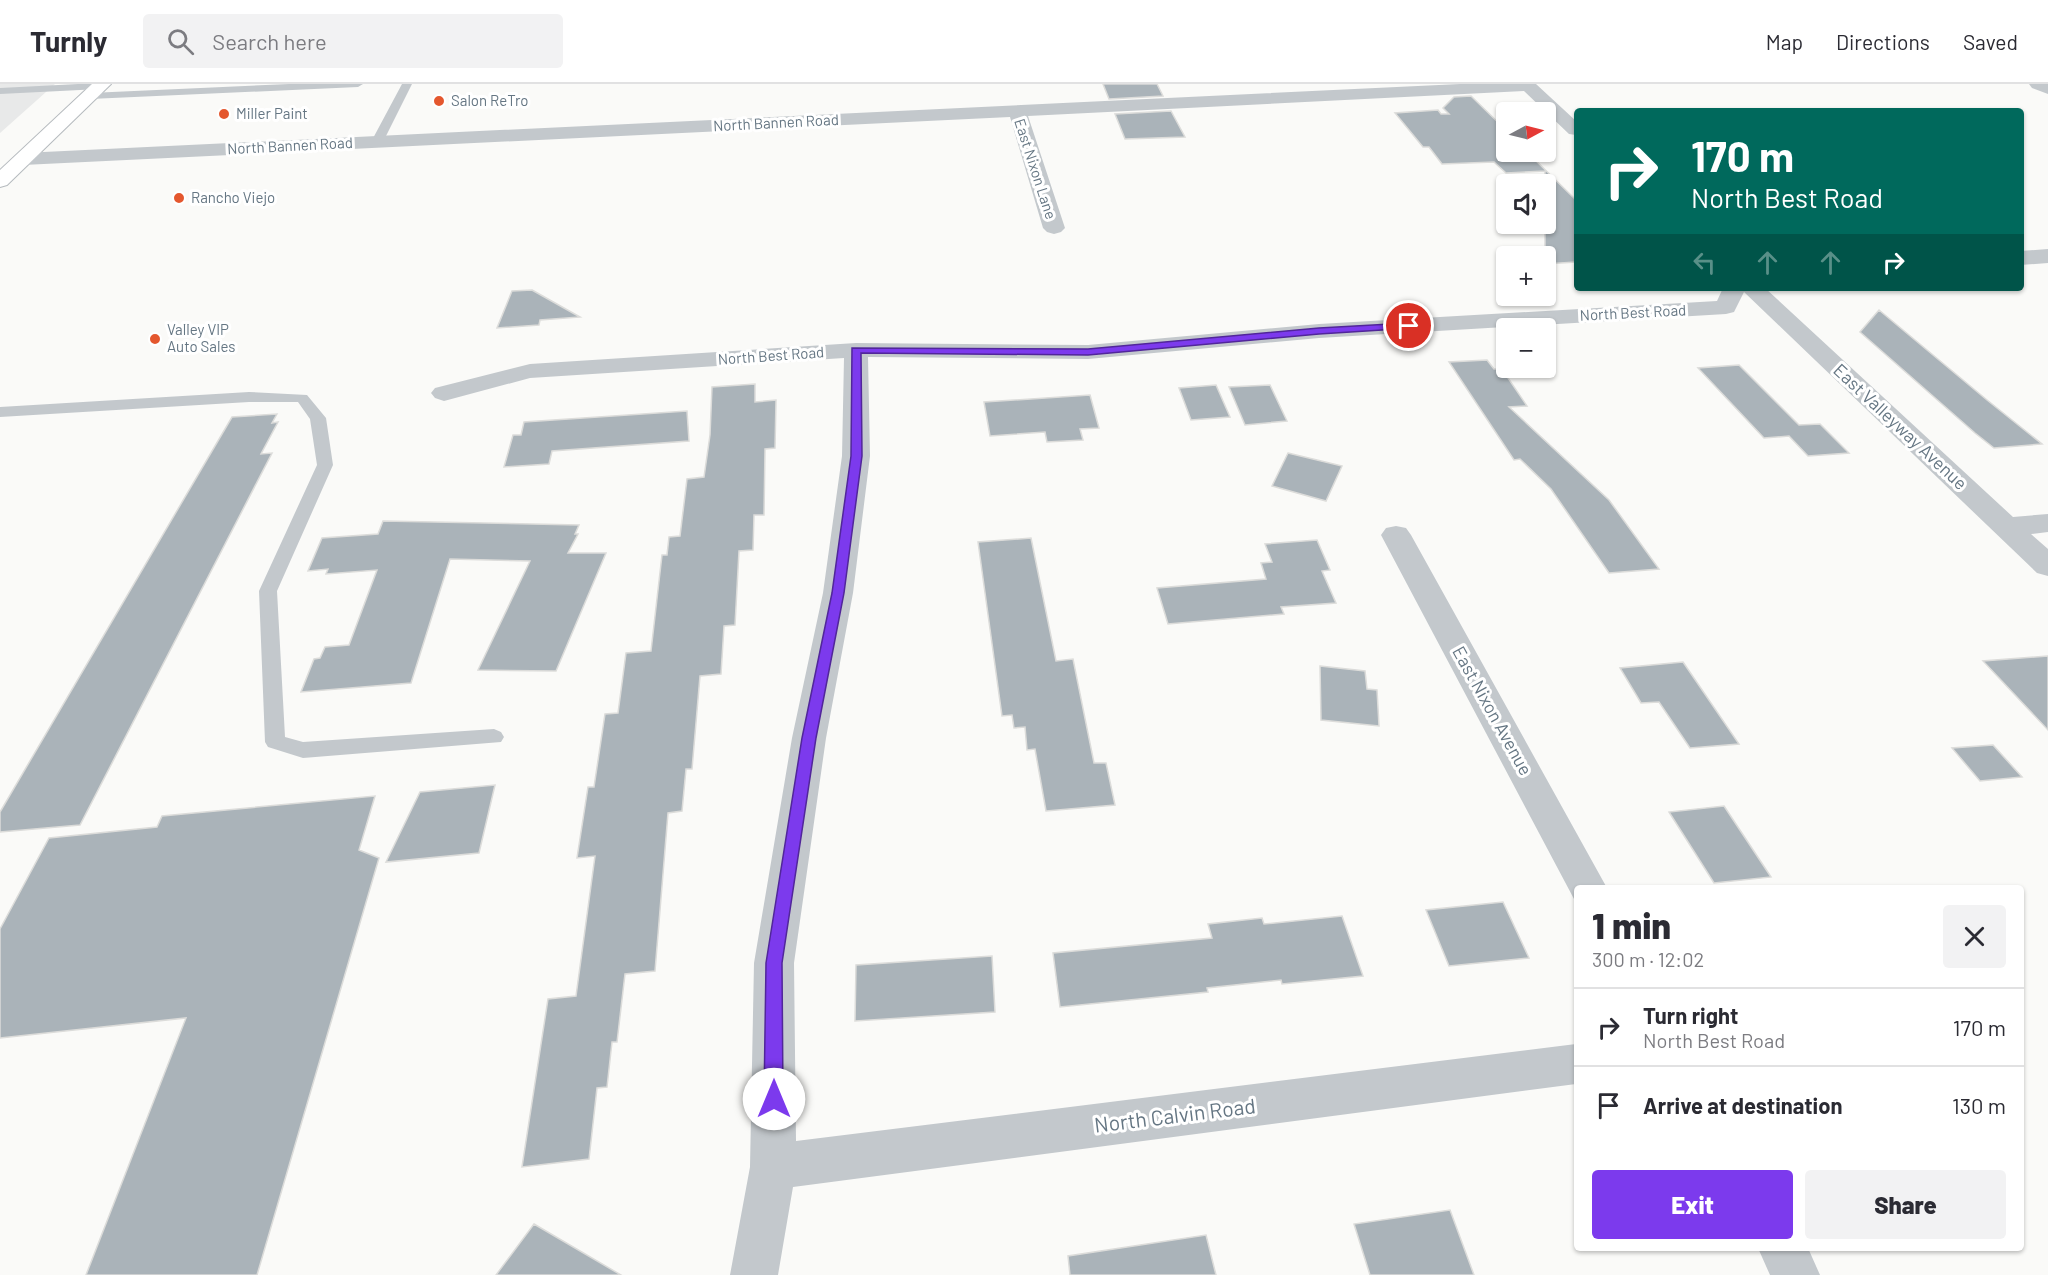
<!DOCTYPE html>
<meta charset="utf-8">
<style>
:root{--surface:#fff;--page:#f2f2f3;--text:#2b2b33;--muted:#7c7c81;--line:#e1e1e2;--accent:#7c3aed}
body{margin:0;font-family:Barlow,sans-serif;background:var(--page);color:var(--text);height:100vh;display:flex;flex-direction:column;font-size:22px;white-space:nowrap}
*{box-sizing:border-box;margin:0}
p{font-size:20px;color:var(--muted)}
.icon{flex:none;width:33px;height:33px;fill:none;stroke:currentColor;stroke-width:2;stroke-linecap:round;stroke-linejoin:round}
.map{position:relative;flex:1;overflow:hidden}
.details{position:absolute;left:1574px;top:801px;width:450px;height:366px;display:flex;flex-direction:column;background:var(--surface);border-radius:6px;box-shadow:0 2px 4px #0004}
.details>*{flex:none}
.top-card{position:absolute;left:1574px;top:24px;width:450px;height:183px;border-radius:6px;box-shadow:0 2px 4px #0004;background:#00695c;color:#fff;overflow:hidden}
.needle{width:39px;rotate:83deg}
.buttons{position:absolute;left:1496px;top:18px;display:grid;gap:12px}
.buttons a{display:grid;place-items:center;width:60px;height:60px;border-radius:6px;background:var(--surface);box-shadow:0 2px 4px #0004;font-size:30px}
.pin{position:absolute;display:grid;place-items:center;width:51px;height:51px;color:#fff;margin:-26px;border:3px solid #fff;border-radius:50%;box-shadow:0 2px 6px #0007}
.me{position:absolute;width:66px;margin:-33px;rotate:0deg;stroke-linejoin:round;filter:drop-shadow(0 0 4px #0008)}
.turn{display:flex;align-items:center;gap:21px;height:126px;padding:0 18px;font-size:27px}
.turn .icon{width:78px;height:78px;stroke-width:2.5}
.turn b{display:block;font-size:42px;line-height:51px}
.lanes{display:flex;align-items:center;height:57px;padding:0 18px;background:#0003;justify-content:center;gap:30px;direction:ltr}
.lanes .off{opacity:.35}
.round{display:grid;place-items:center;flex:none;width:63px;height:63px;border-radius:6px;background:var(--page)}
.headline{display:flex;align-items:center;justify-content:space-between;height:102px;padding:0 18px}
h1{font-size:36px;font-weight:800;line-height:45px}
.primary-button{display:flex;gap:12px;margin-top:auto;padding:12px 18px}
.primary-button a{flex:1;height:69px;border-radius:6px;background:var(--accent);color:#fff;font-size:24px;font-weight:800;line-height:69px;text-align:center}
.primary-button a+a{background:var(--page);color:var(--text)}
ul{padding:0;list-style:none}
li{display:flex;align-items:center;gap:18px;height:78px;padding:0 18px;border-top:2px solid var(--line)}
li div{flex:1}
li b{display:block;font-size:22px}
li em{font-style:normal}
header{display:flex;align-items:center;gap:36px;box-sizing:border-box;height:84px;padding:0 30px;background:var(--surface);border-bottom:2px solid var(--line)}
header strong{font-size:28px}
nav{display:flex;gap:33px;margin-inline-start:auto;font-size:21px}
.search{width:420px;height:54px;background:var(--page);display:flex;align-items:center;gap:15px;box-sizing:border-box;padding:0 21px;border-radius:6px;color:var(--muted);font-size:22px}
.map>svg:first-child{display:block}
.built{fill:#e8e9e9}
.building{fill:#aab3b9;stroke:#dcdcda;stroke-width:1.5}
.lines{fill:none;stroke-linecap:round;stroke-linejoin:round}
.primary-casing{stroke:#b5babe;stroke-width:2}
.lane{fill:#c3c8cc;fill-rule:evenodd}
.street{fill:#c3c8cc;fill-rule:evenodd}
.primary{fill:#fff;fill-rule:evenodd}
.route{fill:#7c3aed;stroke:#51269a;stroke-width:1.5}
.poi-dot{fill:#e4572e;stroke:#fff;stroke-width:2}
.labels{text-anchor:middle;stroke-width:6;stroke-linejoin:round;paint-order:stroke}
.far-poi-label{font-size:15px;fill:#657683;stroke:#fff;text-anchor:start}
.far-street-label{font-size:15px;fill:#657683;stroke:#fff}
.street-label{font-size:18px;fill:#657683;stroke:#fff}
.near-street-label{font-size:21px;fill:#657683;stroke:#fff}
</style>
<header>
<strong>Turnly</strong>
<div class="search"><svg class="icon" aria-label="search" viewBox="0 0 24 24"><circle cx="10" cy="10" r="6"/><path d="M15 15l6 6"/></svg>Search here</div>
<nav><a>Map</a><a>Directions</a><a>Saved</a></nav>
</header>
<div class="map">
<svg width="2048" height="1191" viewBox="0 0 2048 1191">
<rect width="100%" height="100%" fill="#fafaf8"/>
<path class="built" d="M 0,0 L 55,0 L 0,49 Z"/>
<path class="building" d="M 1103,0 L 1157,0 L 1163,12 L 1109,15 Z
M 1471,12 L 1506,46 L 1506,68 L 1527,68 L 1576,116 L 1576,178 L 1545,180 L 1545,87 L 1506,89 L 1494,78 L 1442,80 L 1429,63 L 1423,63 L 1395,29 L 1438,26 L 1441,30 L 1449,30 L 1443,24 L 1454,13 Z
M 1171,27 L 1185,53 L 1125,55 L 1115,30 Z
M 532,206 L 580,233 L 540,236 L 539,241 L 497,244 L 512,207 Z
M 1879,226 L 1987,316 L 2042,360 L 1994,364 L 1975,349 L 1860,248 Z
M 1487,276 L 1494,285 L 1502,285 L 1527,322 L 1509,323 L 1609,416 L 1659,485 L 1609,489 L 1551,405 L 1520,375 L 1514,376 L 1449,278 Z
M 1739,281 L 1799,341 L 1820,340 L 1849,369 L 1808,372 L 1789,352 L 1764,354 L 1698,284 Z
M 755,300 L 755,318 L 776,316 L 775,364 L 765,365 L 764,431 L 754,431 L 753,466 L 739,467 L 735,541 L 724,542 L 721,590 L 700,592 L 692,685 L 686,685 L 682,727 L 668,729 L 655,887 L 625,890 L 617,958 L 612,958 L 607,1003 L 597,1004 L 589,1075 L 522,1083 L 548,915 L 576,912 L 595,772 L 577,774 L 588,703 L 594,703 L 605,630 L 618,629 L 626,569 L 651,567 L 662,471 L 667,471 L 669,453 L 680,452 L 687,395 L 704,393 L 710,351 L 712,303 Z
M 1216,301 L 1230,333 L 1191,336 L 1179,304 Z
M 1270,301 L 1287,337 L 1245,341 L 1229,303 Z
M 1090,311 L 1099,344 L 1080,345 L 1083,356 L 1047,358 L 1045,348 L 990,352 L 984,318 Z
M 687,327 L 689,357 L 552,367 L 549,380 L 504,383 L 513,351 L 521,351 L 524,338 Z
M 277,330 L 272,339 L 278,338 L 261,370 L 272,369 L 80,741 L 0,748 L 0,728 L 232,333 Z
M 1288,369 L 1342,382 L 1326,417 L 1272,402 Z
M 383,437 L 579,441 L 575,450 L 578,450 L 568,469 L 606,469 L 556,587 L 478,586 L 530,477 L 450,475 L 411,599 L 301,608 L 314,575 L 320,574 L 325,563 L 349,561 L 377,486 L 326,490 L 328,485 L 308,487 L 322,454 L 378,450 Z
M 1031,454 L 1056,577 L 1073,575 L 1094,679 L 1106,679 L 1115,721 L 1046,727 L 1035,665 L 1027,666 L 1025,643 L 1014,644 L 1012,631 L 1002,632 L 978,458 Z
M 1317,456 L 1330,486 L 1322,487 L 1336,519 L 1281,523 L 1284,530 L 1168,540 L 1157,504 L 1266,495 L 1261,479 L 1272,478 L 1265,460 Z
M 2048,572 L 2048,646 L 1983,577 Z
M 1683,578 L 1739,660 L 1690,664 L 1659,618 L 1641,619 L 1620,584 Z
M 1320,582 L 1365,587 L 1367,605 L 1377,606 L 1379,642 L 1321,636 Z
M 1993,661 L 2022,693 L 1980,697 L 1952,664 Z
M 495,701 L 479,769 L 386,778 L 420,708 Z
M 375,712 L 359,766 L 379,774 L 257,1191 L 86,1191 L 186,934 L 0,954 L 0,845 L 49,754 L 157,743 L 162,732 Z
M 1724,722 L 1771,793 L 1714,799 L 1669,728 Z
M 1503,818 L 1529,874 L 1449,882 L 1426,826 Z
M 1342,832 L 1363,892 L 1282,900 L 1281,896 L 1207,904 L 1208,908 L 1060,923 L 1053,869 L 1212,854 L 1208,840 L 1262,834 L 1264,840 Z
M 992,872 L 995,928 L 855,937 L 856,881 Z
M 1450,1126 L 1474,1191 L 1370,1191 L 1354,1140 Z
M 534,1140 L 621,1191 L 496,1191 Z
M 1206,1151 L 1216,1191 L 1070,1191 L 1068,1172 Z"/>
<g class="lines">
<defs>
<path id="primary" d="M 92,0 L 111,0 L 7,101 L 0,103 L 0,86 Z"/>
</defs>
<use href="#primary" class="primary-casing"/>
<path class="lane" d="M 78,0 L 104,0 L 105,2 L 100,5 L 0,10 L 0,4 Z
M 289,0 L 363,0 L 358,3 L 90,15 L 85,12 L 90,9 Z
M 402,0 L 412,0 L 383,58 L 377,61 L 373,60 L 371,58 Z
M 249,308 L 307,311 L 326,334 L 333,381 L 277,507 L 285,653 L 303,658 L 494,645 L 501,648 L 504,653 L 501,658 L 303,674 L 268,663 L 265,658 L 259,507 L 317,381 L 310,335 L 298,318 L 249,318 L 0,333 L 0,323 Z"/>
<path class="street" d="M 1460,0 L 1536,0 L 1576,37 L 1576,51 L 1569,50 L 1524,7 L 1028,32 L 1065,144 L 1061,148 L 1054,150 L 1047,148 L 1043,144 L 1010,33 L 23,81 L 16,79 L 13,75 L 16,71 L 23,69 Z
M 2029,0 L 2048,0 L 2048,10 L 2032,4 Z
M 2048,165 L 2048,179 L 2020,181 L 2020,167 Z
M 1723,204 L 1765,204 L 2013,433 L 2048,430 L 2048,448 L 2031,450 L 2048,465 L 2048,492 L 2037,489 L 1744,208 L 1734,228 L 1726,230 L 1319,254 L 1088,275 L 868,273 L 870,372 L 853,509 L 826,654 L 794,879 L 796,1057 L 1576,960 L 1576,1000 L 793,1103 L 778,1191 L 730,1191 L 750,1083 L 754,879 L 792,654 L 823,509 L 842,372 L 844,274 L 530,294 L 444,317 L 435,314 L 431,309 L 435,304 L 530,280 L 856,259 L 1088,261 L 1319,240 L 1717,217 Z
M 1396,442 L 1406,444 L 1411,451 L 1607,804 L 1576,804 L 1576,816 L 1574,815 L 1381,451 L 1386,444 Z
M 1758,1164 L 1808,1164 L 1820,1191 L 1770,1191 Z"/>
<use href="#primary" class="primary"/>
</g>
<path class="route" d="M 1409,239 L 1413,239 L 1413,244 L 1319,250 L 1088,271 L 861,269 L 862,372 L 844,509 L 816,654 L 782,879 L 783,1015 L 780,1022 L 774,1024 L 767,1022 L 764,1015 L 766,879 L 802,654 L 832,509 L 851,372 L 852,264 L 1088,265 L 1319,244 Z"/>
<g class="poi-dot">
<circle cx="439" cy="17" r="6"/>
<circle cx="224" cy="30" r="6"/>
<circle cx="179" cy="114" r="6"/>
<circle cx="155" cy="255" r="6"/>
</g>
<g class="labels">
<g class="far-poi-label">
<text x="451" y="22">Salon ReTro</text>
<text x="236" y="35">Miller Paint</text>
<text x="191" y="119">Rancho Viejo</text>
<text x="167" y="251">Valley VIP<tspan x="167" dy="17">Auto Sales</tspan></text>
</g>
<g class="far-street-label">
<text transform="translate(776 39) rotate(-3)" y="5">North Bannen Road</text>
<text transform="translate(290 62) rotate(-3)" y="5">North Bannen Road</text>
<text transform="translate(1035 85) rotate(72)" y="5">East Nixon Lane</text>
<text transform="translate(1633 229) rotate(-3)" y="5">North Best Road</text>
<text transform="translate(771 272) rotate(-4)" y="5">North Best Road</text>
</g>
<g class="street-label">
<text transform="translate(1900 343) rotate(43)" y="6">East Valleyway Avenue</text>
<text transform="translate(1492 627) rotate(61)" y="6">East Nixon Avenue</text>
</g>
<g class="near-street-label">
<text transform="translate(1175 1032) rotate(-7)" y="7">North Calvin Road</text>
</g>
</g>
</svg>
<div class="buttons">
<a><svg class="needle" viewBox="-14 -14 28 28"><path d="M0-13l5 13h-10z" fill="#e53935"/><path d="M0 13l5-13h-10z" fill="#7c7c81"/></svg></a>
<a><svg class="icon" aria-label="sound" viewBox="0 0 24 24"><path d="M4 9h4l5-4v14l-5-4H4zM17 9q2 3 0 6"/></svg></a>
<a>+</a>
<a>−</a>
</div>
<div class="pin" style="left:1409px;top:242px;background:#d93025"><svg class="icon" aria-label="arrive" viewBox="0 0 24 24"><path d="M6 21V4h12l-3 4 3 4H6"/></svg></div>
<svg class="me" style="left:774px;top:1015px" viewBox="-20 -20 40 40"><circle r="19" fill="#fff"/><path d="M0-13L10 11 0 6-10 11z" fill="#7c3aed"/></svg>
<div class="top-card">
<div class="turn"><svg class="icon" aria-label="right" viewBox="0 0 24 24"><path d="M7 20v-9h11M14 6l5 5-5 5"/></svg><div><b>170 m</b>North Best Road</div></div>
<div class="lanes"><svg class="icon off" aria-label="left" viewBox="0 0 24 24"><path d="M17 20v-9H6M10 6l-5 5 5 5"/></svg><svg class="icon off" aria-label="ahead" viewBox="0 0 24 24"><path d="M12 20V5M6 11l6-6 6 6"/></svg><svg class="icon off" aria-label="ahead" viewBox="0 0 24 24"><path d="M12 20V5M6 11l6-6 6 6"/></svg><svg class="icon" aria-label="right" viewBox="0 0 24 24"><path d="M7 20v-9h11M14 6l5 5-5 5"/></svg></div>
</div>
<section class="details">
<div class="headline"><div><h1>1 min</h1><p>300 m · 12:02</p></div><a class="round"><svg class="icon" aria-label="close" viewBox="0 0 24 24"><path d="M6 6l12 12M18 6L6 18"/></svg></a></div>
<ul>
<li><svg class="icon" aria-label="right" viewBox="0 0 24 24"><path d="M7 20v-9h11M14 6l5 5-5 5"/></svg><div><b>Turn right</b><p>North Best Road</p></div><em>170 m</em></li>
<li><svg class="icon" aria-label="arrive" viewBox="0 0 24 24"><path d="M6 21V4h12l-3 4 3 4H6"/></svg><div><b>Arrive at destination</b></div><em>130 m</em></li>
</ul>
<div class="primary-button"><a>Exit</a><a>Share</a></div>
</section>
</div>
